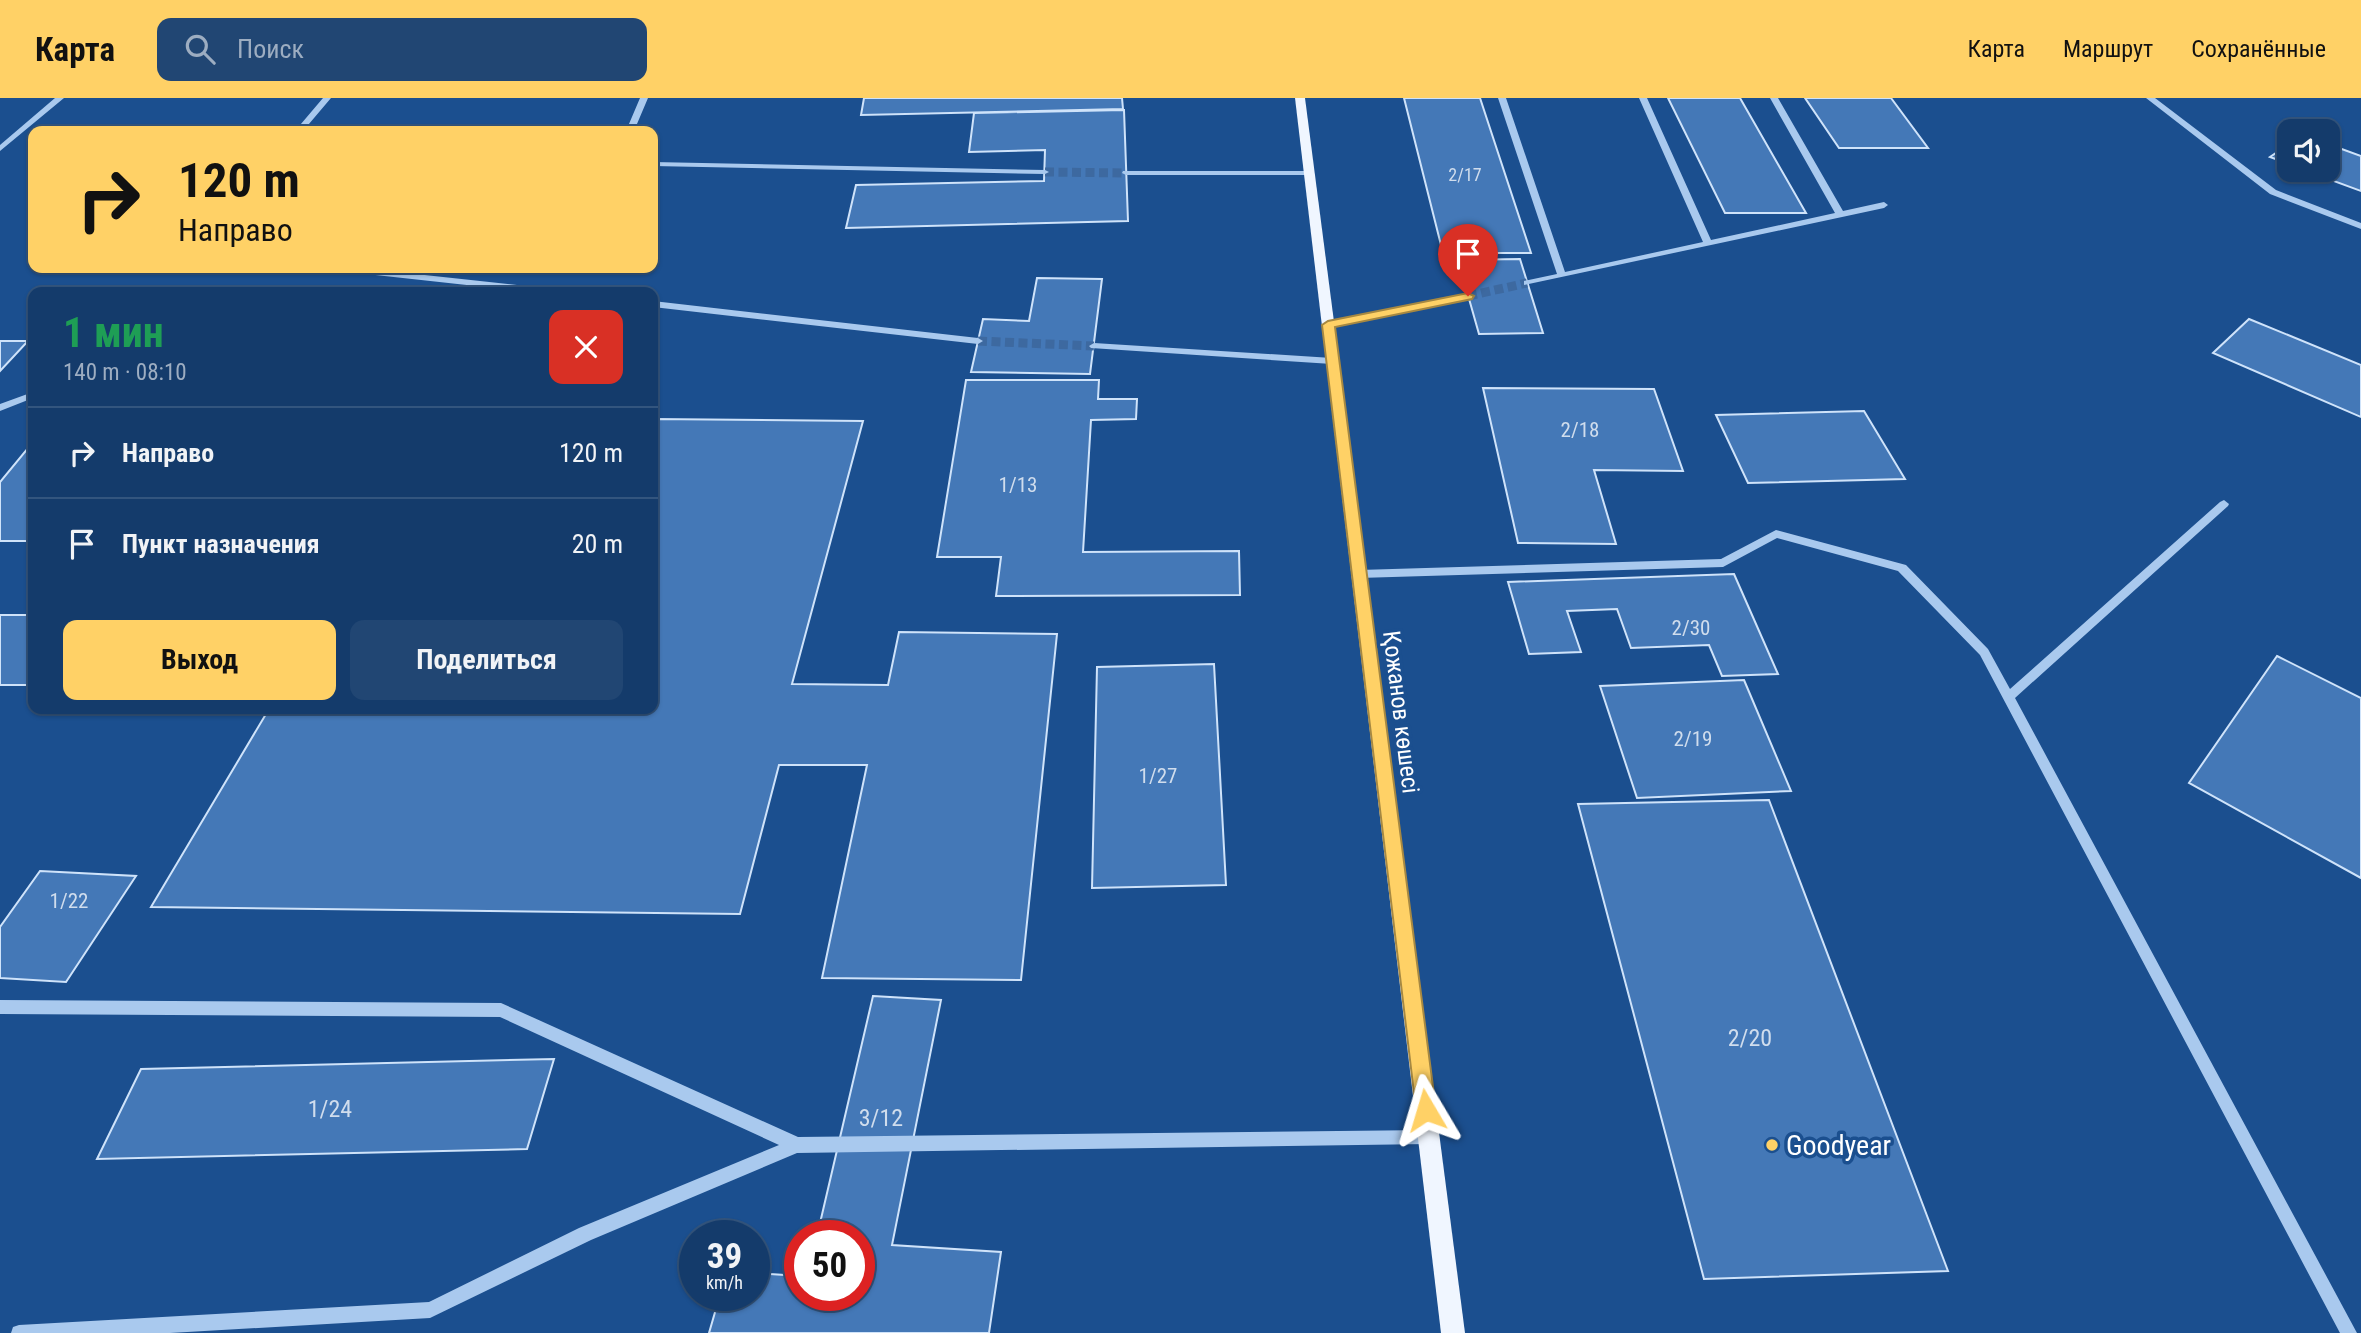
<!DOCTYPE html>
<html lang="ru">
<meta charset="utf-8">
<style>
:root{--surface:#143b6b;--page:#214673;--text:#f1f3f6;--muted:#9dadc1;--line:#33557e;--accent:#ffd166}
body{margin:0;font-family:"Roboto Condensed",sans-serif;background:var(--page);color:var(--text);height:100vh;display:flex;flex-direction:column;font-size:26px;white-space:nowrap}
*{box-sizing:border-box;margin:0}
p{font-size:23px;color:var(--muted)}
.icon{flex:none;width:38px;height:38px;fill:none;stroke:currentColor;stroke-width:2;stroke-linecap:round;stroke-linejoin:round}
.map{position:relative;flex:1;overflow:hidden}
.side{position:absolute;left:28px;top:189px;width:630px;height:427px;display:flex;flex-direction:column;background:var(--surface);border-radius:14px;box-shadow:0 2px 5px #0004,0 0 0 2px var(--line)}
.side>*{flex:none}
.banner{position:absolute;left:28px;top:28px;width:630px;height:147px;border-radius:14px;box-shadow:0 2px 5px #0004,0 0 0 2px var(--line);background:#ffd166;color:#111;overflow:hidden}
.fabs{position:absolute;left:2277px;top:21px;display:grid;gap:14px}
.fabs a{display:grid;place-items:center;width:63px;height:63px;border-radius:14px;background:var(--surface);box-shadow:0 2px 5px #0004,0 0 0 2px var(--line);font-size:35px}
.speed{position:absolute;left:679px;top:1122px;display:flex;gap:14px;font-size:35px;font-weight:700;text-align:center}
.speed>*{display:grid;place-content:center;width:91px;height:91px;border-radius:50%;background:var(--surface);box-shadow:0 2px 5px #0004,0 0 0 2px var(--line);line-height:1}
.speed small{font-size:18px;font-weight:400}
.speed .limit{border:10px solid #d22;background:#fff;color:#111}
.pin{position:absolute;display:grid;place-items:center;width:60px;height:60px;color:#fff;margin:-72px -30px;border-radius:50% 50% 50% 0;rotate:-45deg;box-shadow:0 0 7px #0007}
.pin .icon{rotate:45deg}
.me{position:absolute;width:77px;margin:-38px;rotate:353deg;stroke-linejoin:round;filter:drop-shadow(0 0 5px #0008)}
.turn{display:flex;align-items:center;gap:24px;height:147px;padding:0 35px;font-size:32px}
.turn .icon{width:91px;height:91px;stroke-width:2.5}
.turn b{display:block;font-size:49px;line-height:60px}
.round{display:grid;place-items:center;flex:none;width:74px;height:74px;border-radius:14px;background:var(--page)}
.headline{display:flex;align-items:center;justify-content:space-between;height:119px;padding:0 35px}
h1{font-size:42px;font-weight:700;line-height:52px;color:#1e9e55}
.button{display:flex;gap:14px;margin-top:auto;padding:14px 35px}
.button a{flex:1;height:80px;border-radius:14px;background:var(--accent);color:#111;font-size:28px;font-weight:700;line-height:80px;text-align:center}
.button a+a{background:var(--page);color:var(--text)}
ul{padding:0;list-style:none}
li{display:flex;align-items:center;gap:21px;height:91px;padding:0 35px;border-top:2px solid var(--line)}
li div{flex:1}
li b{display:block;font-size:26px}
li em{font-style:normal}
header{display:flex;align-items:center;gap:42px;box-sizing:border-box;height:98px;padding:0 35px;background:var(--accent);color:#111}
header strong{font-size:33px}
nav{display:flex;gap:38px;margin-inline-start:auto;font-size:24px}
.search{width:490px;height:63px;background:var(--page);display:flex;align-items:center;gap:18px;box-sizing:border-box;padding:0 24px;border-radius:14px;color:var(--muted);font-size:26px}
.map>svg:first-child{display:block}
.building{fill:#4478b7;stroke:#cfe3fa;stroke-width:2}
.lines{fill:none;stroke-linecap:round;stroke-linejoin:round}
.minor-tunnel{stroke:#3d69a0;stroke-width:9;stroke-dasharray:9 4.5;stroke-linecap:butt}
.minor{fill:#a9c9ee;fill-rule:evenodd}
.major{fill:#f0f6ff;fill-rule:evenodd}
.route{fill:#ffd166;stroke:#a68842;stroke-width:2}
.poi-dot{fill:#ffd166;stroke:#1b4f8f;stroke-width:2.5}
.labels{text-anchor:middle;stroke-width:7;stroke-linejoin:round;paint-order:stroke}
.far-number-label{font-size:18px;fill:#d0dded}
.number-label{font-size:21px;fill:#d0dded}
.street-label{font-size:24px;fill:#fff;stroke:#1b4f8f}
.near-number-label{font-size:24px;fill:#d0dded}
.near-poi-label{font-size:28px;fill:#fff;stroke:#1b4f8f;text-anchor:start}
</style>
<header>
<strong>Карта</strong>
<div class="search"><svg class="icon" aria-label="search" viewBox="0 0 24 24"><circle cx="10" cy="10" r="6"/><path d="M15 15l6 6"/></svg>Поиск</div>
<nav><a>Карта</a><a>Маршрут</a><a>Сохранённые</a></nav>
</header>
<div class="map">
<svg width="2361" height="1235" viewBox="0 0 2361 1235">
<rect width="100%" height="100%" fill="#1b4f8f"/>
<path class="building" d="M 864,0 L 1122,0 L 1123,11 L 861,17 Z
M 1404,0 L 1480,0 L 1531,155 L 1443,155 Z
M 1668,0 L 1740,0 L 1806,115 L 1725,115 Z
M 1805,0 L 1891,0 L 1928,50 L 1839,50 Z
M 1124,12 L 1128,123 L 846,130 L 856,87 L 1044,83 L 1045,52 L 969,54 L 974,15 Z
M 2289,46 L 2289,66 L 2270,59 Z
M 2328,46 L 2361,58 L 2361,93 L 2304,72 L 2328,72 Z
M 1520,161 L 1543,235 L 1479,236 L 1458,162 Z
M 1037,180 L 1102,181 L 1090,276 L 971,274 L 983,221 L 1029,223 Z
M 2249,221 L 2361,267 L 2361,319 L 2213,255 Z
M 0,243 L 28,243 L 0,273 Z
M 966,282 L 1099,282 L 1098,301 L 1137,301 L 1136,321 L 1091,322 L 1083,454 L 1239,453 L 1240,497 L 996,498 L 1001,459 L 937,459 Z
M 1483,290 L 1654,291 L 1683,373 L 1594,372 L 1616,446 L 1518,445 Z
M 1864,313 L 1905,381 L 1748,385 L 1716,317 Z
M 653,321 L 863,323 L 792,586 L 888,587 L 899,534 L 1057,536 L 1021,882 L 822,880 L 867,667 L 779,667 L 740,816 L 151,809 L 269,611 L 653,611 Z
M 33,344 L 33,436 L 28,443 L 0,443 L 0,384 Z
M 1734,476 L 1778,576 L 1722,578 L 1709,547 L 1631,550 L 1617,511 L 1567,513 L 1581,554 L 1529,556 L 1508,484 Z
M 0,517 L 33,517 L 33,587 L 0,587 Z
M 2277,558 L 2361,600 L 2361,780 L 2189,685 Z
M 1214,566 L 1226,787 L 1092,790 L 1097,569 Z
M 1744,582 L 1791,693 L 1637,700 L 1600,588 Z
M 1769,702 L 1948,1173 L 1704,1181 L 1578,706 Z
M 40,773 L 136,778 L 66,884 L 0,880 L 0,829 Z
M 873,898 L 941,902 L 892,1147 L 1001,1154 L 989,1235 L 709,1235 L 720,1197 L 754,1197 L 754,1175 L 800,1178 L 800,1197 L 859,1197 L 859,1138 L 817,1138 Z
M 554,961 L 527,1051 L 97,1061 L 141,971 Z"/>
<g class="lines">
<path class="minor-tunnel" d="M 1045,74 L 1126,75
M 1468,198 L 1527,185
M 978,243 L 1094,248"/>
<path class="minor" d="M 55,0 L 64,0 L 0,53 L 0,47 Z
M 323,0 L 331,0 L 303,33 L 295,33 Z
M 640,0 L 648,0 L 634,33 L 626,33 Z
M 1498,0 L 1506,0 L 1565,174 L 1703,144 L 1639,0 L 1647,0 L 1711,142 L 1835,115 L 1770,0 L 1778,0 L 1843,113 L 1884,104 L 1888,107 L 1884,110 L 1524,187 L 1524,183 L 1557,176 Z
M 2146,0 L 2155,0 L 2276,92 L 2361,125 L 2361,131 L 2270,96 Z
M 653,64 L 1045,72 L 1049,74 L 1045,76 L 653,68 Z
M 1123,73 L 1310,73 L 1314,75 L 1310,77 L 1126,77 L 1122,75 Z
M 335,170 L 360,170 L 553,191 L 558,194 L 531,194 L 339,173 Z
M 1468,195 L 1473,198 L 1471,200 L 1328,230 L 1323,227 L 1328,224 Z
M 653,203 L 978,240 L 983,243 L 978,246 L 653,209 Z
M 1094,245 L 1332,260 L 1337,263 L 1332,266 L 1091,250 L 1089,248 Z
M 33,294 L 33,300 L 0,313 L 0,306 Z
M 2224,402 L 2229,406 L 2228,408 L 2015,600 L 2357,1235 L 2340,1235 L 1980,557 L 1898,473 L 1777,440 L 1723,469 L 1359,480 L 1353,476 L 1359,472 L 1721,461 L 1776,432 L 1906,467 L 1988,551 L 2010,591 L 2220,404 Z
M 0,902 L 501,905 L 798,1039 L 1429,1032 L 1434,1034 L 1437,1039 L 1434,1044 L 1429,1046 L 797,1055 L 591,1142 L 430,1220 L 170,1235 L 11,1235 L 13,1229 L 19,1227 L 429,1204 L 579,1130 L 779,1047 L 500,919 L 0,916 Z"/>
<path class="major" d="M 1295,0 L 1305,0 L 1465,1235 L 1441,1235 Z"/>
</g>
<path class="route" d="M 1468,195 L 1474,198 L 1472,201 L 1335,229 L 1436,1012 L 1433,1019 L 1426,1021 L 1419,1019 L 1416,1012 L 1322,227 L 1328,223 Z"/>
<circle class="poi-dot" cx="1772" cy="1047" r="7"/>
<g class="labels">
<g class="far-number-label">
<text x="1465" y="83">2/17</text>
</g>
<g class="number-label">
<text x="1580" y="339">2/18</text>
<text x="1018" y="394">1/13</text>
<text x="1691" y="537">2/30</text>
<text x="1693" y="648">2/19</text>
<text x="1158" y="685">1/27</text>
<text x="69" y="810">1/22</text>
</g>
<g class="street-label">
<text transform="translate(1401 614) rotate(83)" y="8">Қожанов көшесі</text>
</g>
<g class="near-number-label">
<text x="1750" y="948">2/20</text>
<text x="330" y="1019">1/24</text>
<text x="881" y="1028">3/12</text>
</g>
<g class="near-poi-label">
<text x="1786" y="1057">Goodyear</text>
</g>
</g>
</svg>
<div class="fabs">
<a><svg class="icon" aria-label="sound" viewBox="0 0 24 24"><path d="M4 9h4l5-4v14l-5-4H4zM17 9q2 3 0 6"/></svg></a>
</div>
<div class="speed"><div>39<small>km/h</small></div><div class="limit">50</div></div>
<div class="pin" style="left:1468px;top:198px;background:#d93025"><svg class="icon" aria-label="arrive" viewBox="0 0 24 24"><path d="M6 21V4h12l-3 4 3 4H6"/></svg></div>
<svg class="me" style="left:1426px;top:1012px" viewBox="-20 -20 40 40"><path d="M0-17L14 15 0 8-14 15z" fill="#ffd166" stroke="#fff" stroke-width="4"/></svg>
<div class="banner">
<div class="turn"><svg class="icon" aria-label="right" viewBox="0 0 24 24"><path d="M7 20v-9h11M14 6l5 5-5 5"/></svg><div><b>120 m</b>Направо</div></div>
</div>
<section class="side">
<div class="headline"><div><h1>1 мин</h1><p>140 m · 08:10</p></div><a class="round" style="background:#d93025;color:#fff"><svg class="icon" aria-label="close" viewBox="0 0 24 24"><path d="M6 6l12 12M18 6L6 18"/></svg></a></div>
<ul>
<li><svg class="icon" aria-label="right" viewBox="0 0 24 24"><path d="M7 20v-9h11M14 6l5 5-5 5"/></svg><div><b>Направо</b></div><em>120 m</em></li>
<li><svg class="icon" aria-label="arrive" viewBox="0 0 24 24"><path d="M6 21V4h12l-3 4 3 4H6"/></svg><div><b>Пункт назначения</b></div><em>20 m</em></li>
</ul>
<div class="button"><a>Выход</a><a>Поделиться</a></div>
</section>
</div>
